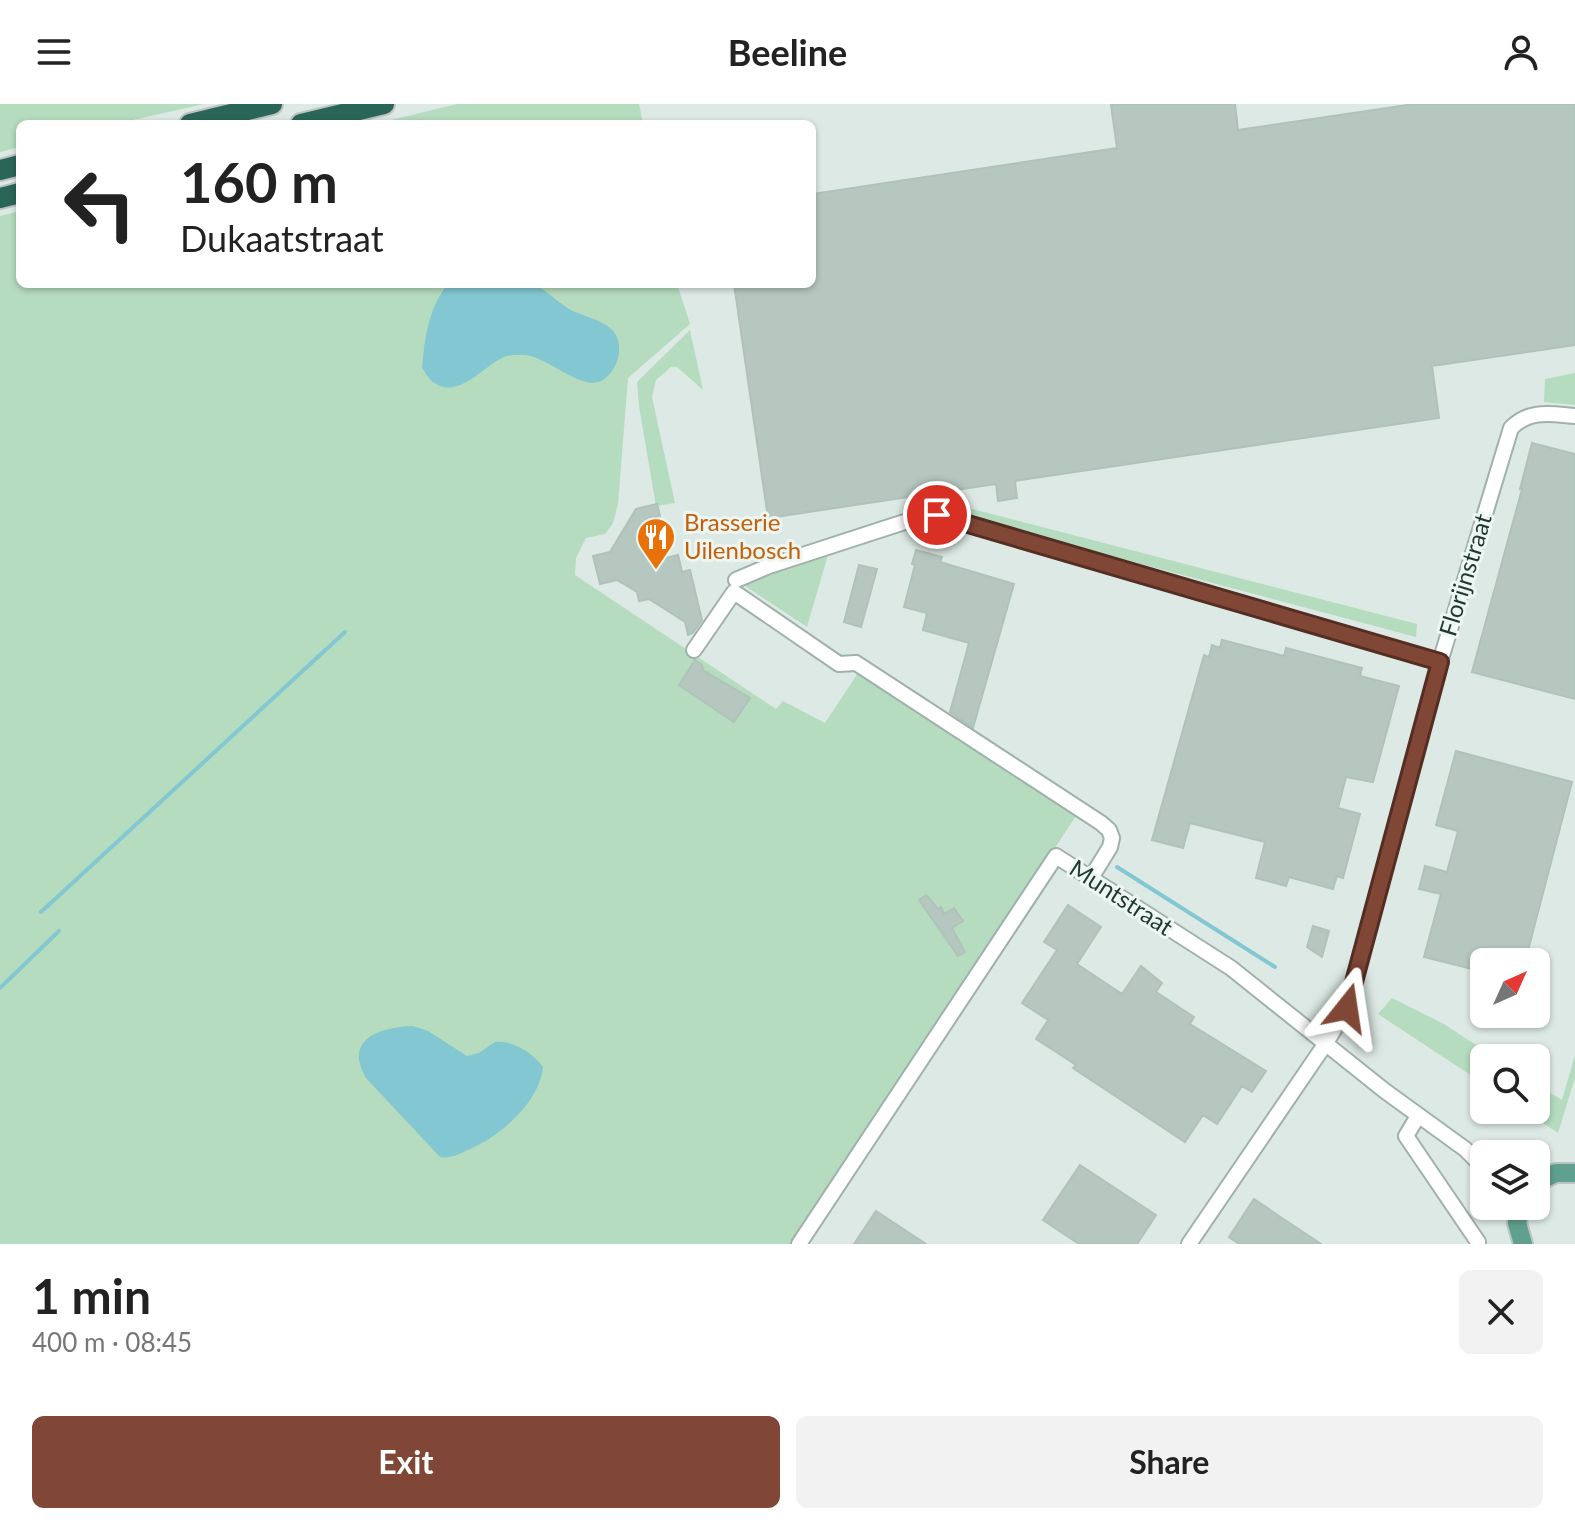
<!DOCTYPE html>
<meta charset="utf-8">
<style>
:root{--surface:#fff;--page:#f2f2f2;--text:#222;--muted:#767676;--accent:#814736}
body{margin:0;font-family:Lato,sans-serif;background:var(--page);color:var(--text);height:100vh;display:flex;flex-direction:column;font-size:30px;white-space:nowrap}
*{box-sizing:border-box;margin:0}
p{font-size:26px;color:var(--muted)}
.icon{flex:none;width:44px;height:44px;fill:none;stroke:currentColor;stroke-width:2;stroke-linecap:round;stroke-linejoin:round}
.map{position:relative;height:1140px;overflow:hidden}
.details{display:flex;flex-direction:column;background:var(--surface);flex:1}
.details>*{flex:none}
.top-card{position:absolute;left:16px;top:16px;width:800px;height:168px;border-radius:12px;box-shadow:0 2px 6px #0004;background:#fff;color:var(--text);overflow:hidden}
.needle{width:52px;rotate:45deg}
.controls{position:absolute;left:1470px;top:844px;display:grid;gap:16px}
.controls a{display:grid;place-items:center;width:80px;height:80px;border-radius:12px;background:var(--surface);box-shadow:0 2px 6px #0004;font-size:40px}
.pin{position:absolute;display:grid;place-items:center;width:68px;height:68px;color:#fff;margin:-34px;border:4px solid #fff;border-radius:50%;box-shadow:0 2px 8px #0007}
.me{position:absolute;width:88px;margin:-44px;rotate:15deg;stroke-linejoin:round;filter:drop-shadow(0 0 6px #0008)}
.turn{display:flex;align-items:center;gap:28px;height:168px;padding:0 32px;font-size:36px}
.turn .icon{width:104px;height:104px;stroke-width:2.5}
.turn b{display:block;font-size:56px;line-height:68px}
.round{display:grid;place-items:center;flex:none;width:84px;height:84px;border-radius:12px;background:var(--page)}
.headline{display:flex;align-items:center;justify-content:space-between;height:136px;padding:0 32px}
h1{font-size:48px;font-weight:700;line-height:60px}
.cta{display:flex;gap:16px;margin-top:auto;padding:16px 32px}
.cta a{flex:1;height:92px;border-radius:12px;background:var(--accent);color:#fff;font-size:32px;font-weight:700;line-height:92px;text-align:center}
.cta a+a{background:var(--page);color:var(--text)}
header{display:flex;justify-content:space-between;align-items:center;height:104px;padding:0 32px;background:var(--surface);font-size:36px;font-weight:700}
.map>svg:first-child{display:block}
.green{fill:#b5dcbe}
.water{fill:#82c7d1}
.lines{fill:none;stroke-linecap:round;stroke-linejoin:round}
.stream{stroke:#82c7d1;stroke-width:4}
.building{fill:#b5c7bf;stroke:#afc3ba;stroke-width:2}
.minor-casing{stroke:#a0b1ab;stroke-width:18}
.major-casing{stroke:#bcc4c1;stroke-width:22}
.highway-casing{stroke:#bcc4c1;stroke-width:24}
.minor{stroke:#fff;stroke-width:14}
.major{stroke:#60a08e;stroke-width:18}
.highway{stroke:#2a6658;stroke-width:20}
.route-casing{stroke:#542e23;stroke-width:20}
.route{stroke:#814736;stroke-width:14}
.labels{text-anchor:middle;stroke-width:6;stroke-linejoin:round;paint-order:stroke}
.food-label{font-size:24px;fill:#c56008;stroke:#edf6f2;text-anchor:start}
.street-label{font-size:24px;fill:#1f3931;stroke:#edf6f2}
</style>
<header><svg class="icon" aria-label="menu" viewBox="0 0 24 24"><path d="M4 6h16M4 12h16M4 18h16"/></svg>Beeline<svg class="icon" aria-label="person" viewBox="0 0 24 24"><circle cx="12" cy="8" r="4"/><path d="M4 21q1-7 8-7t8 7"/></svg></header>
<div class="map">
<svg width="1575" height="1140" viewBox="0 0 1575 1140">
<rect width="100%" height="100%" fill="#dde9e4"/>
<path class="green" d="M 0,0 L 204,0 L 115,20 L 20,20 L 20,43 L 0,48 Z
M 457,0 L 639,0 L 643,20 L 375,20 Z
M 20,107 L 20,180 L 677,180 L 690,220 L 628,274 L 618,400 L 613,419 L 605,430 L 586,434 L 576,454 L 575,471 L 776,605 L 783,597 L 825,619 L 860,566 L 1082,703 L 792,1140 L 0,1140 L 0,112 Z
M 690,226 L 703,286 L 677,263 L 671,263 L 656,276 L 652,293 L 675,399 L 656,402 L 639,302 L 637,278 Z
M 1575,269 L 1575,301 L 1544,298 L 1545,275 Z
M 945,398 L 1417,520 L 1416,533 L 919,401 Z
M 829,447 L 807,523 L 745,482 L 755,473 Z
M 1392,894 L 1444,920 L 1496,954 L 1484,954 L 1484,980 L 1378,910 Z
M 1575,951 L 1575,974 L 1558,1029 L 1523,1006 L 1536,1006 L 1536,980 L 1562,996 Z"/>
<path class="water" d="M 448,180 C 466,180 519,176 534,181 C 546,185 557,198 569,205 C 592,217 626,218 618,254 C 616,263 609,273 601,277 C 580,287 545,250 522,251 C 517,251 508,251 504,253 C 484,261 458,297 433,278 C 429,275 425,268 422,264 C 425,234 428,204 448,180 Z
M 413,922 L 428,927 L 467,952 L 479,949 L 495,938 C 512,936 533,949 543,963 C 539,999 501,1031 470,1045 C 461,1049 451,1055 440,1053 L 366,974 C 343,935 380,923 413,922 Z"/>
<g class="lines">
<path class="stream" d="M 1117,763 L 1275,863
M 41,808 L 345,528
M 0,884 L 59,827"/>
</g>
<path class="building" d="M 1120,0 L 1235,0 L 1238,26 L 1414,0 L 1575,0 L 1575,241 L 1432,262 L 1439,314 L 1015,377 L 1017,394 L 998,397 L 996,380 L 768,414 L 734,180 L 812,180 L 812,90 L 1117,44 L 1111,1 Z
M 1532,339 L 1575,350 L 1575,595 L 1472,568 L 1522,385 L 1520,385 Z
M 657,400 L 660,412 L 648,415 L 658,456 L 678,451 L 682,468 L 690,466 L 702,516 L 693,529 L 688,531 L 685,518 L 649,495 L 639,497 L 637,488 L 617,476 L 600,480 L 593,452 L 610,448 L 636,405 Z
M 916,446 L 942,453 L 940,458 L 1014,480 L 973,624 L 950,608 L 969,539 L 923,526 L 927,509 L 904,503 L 915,461 L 912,460 Z
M 859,461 L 877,465 L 861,523 L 844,518 Z
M 1222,536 L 1284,552 L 1286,544 L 1362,564 L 1360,572 L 1399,582 L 1373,678 L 1346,673 L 1338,704 L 1360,710 L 1343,774 L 1337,772 L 1333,785 L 1289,773 L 1286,782 L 1256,774 L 1265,738 L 1190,719 L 1183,744 L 1152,736 L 1204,551 L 1209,553 L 1212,541 L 1220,544 Z
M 695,556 L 702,561 L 703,566 L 750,594 L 734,618 L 679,581 Z
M 1456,647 L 1572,678 L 1525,858 L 1484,858 L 1484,868 L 1424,853 L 1441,790 L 1419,785 L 1425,762 L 1447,768 L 1458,727 L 1436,721 Z
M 926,791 L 938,805 L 941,803 L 944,810 L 954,804 L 963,817 L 952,824 L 965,848 L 958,852 L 919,796 Z
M 1068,801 L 1101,823 L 1077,860 L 1122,890 L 1141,862 L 1162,879 L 1156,888 L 1194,913 L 1190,920 L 1266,967 L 1252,988 L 1242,982 L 1217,1020 L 1203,1011 L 1185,1038 L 1073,964 L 1076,961 L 1036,935 L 1048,916 L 1022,899 L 1057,846 L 1044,838 Z
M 1313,822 L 1329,827 L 1322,853 L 1307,843 Z
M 1080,1061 L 1156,1111 L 1137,1140 L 1079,1140 L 1043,1116 Z
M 1254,1095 L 1273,1108 L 1321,1140 L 1239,1140 L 1229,1133 Z
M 876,1107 L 926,1140 L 854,1140 Z"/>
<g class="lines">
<defs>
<path id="minor" d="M 736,476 L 769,462 L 923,412 L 937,411 L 1440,558
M 694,546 L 734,488 L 839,560 L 856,559 L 1101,719 L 1109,726 L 1112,734 L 1110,743 L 1091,774
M 1418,1012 L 1406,1032 L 1478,1138
M 799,1140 L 1056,752 L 1231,864 L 1385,987 L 1465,1045 L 1484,1064
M 1189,1140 L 1326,939 L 1347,904 L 1440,558 L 1511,324 C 1530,305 1551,310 1575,312"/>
<path id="major" d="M 1536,1078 L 1556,1069 L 1575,1069
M 1520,1102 L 1517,1119 L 1523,1140"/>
<path id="highway" d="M 190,20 L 272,0
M 301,20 L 384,0
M 0,66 L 20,61
M 0,94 L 20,89"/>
</defs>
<use href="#minor" class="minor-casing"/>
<use href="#major" class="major-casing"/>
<use href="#highway" class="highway-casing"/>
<use href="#minor" class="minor"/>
<use href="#major" class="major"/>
<use href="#highway" class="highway"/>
</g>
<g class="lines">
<defs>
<path id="route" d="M 937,411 L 1440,558 L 1347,904"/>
</defs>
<use href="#route" class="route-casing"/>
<use href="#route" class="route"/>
</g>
<defs>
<symbol id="restaurant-pin" viewBox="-11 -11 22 30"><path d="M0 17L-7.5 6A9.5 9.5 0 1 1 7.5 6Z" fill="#e8710a" stroke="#edf6f2"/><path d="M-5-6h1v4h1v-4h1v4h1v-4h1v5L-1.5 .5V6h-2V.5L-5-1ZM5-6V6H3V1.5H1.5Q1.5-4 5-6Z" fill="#fff"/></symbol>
</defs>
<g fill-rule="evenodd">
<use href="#restaurant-pin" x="634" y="411" width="44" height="60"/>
</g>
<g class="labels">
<g class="food-label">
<text x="684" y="427">Brasserie<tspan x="684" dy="28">Uilenbosch</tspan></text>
</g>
<g class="street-label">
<text transform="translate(1466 471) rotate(-73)" y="8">Florijnstraat</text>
<text transform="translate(1121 794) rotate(33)" y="8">Muntstraat</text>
</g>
</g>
</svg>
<div class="controls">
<a><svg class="needle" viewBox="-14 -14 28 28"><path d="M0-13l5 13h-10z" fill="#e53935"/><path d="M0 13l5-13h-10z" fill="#767676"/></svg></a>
<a><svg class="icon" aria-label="search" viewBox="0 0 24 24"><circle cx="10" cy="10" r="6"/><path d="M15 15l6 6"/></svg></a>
<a><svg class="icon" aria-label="layers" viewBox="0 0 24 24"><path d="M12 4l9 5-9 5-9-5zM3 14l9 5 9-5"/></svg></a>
</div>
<div class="pin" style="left:937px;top:411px;background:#d93025"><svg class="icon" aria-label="arrive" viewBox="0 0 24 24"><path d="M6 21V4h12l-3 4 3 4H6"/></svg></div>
<svg class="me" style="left:1347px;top:904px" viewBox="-20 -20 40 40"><path d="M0-17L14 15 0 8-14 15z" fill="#814736" stroke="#fff" stroke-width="4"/></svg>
<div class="top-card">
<div class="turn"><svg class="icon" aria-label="left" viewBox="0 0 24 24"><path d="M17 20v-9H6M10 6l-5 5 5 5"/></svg><div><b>160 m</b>Dukaatstraat</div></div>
</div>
</div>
<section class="details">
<div class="headline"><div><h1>1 min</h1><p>400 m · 08:45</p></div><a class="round"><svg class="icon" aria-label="close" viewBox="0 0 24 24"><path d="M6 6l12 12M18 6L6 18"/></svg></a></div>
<div class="cta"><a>Exit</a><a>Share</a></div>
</section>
